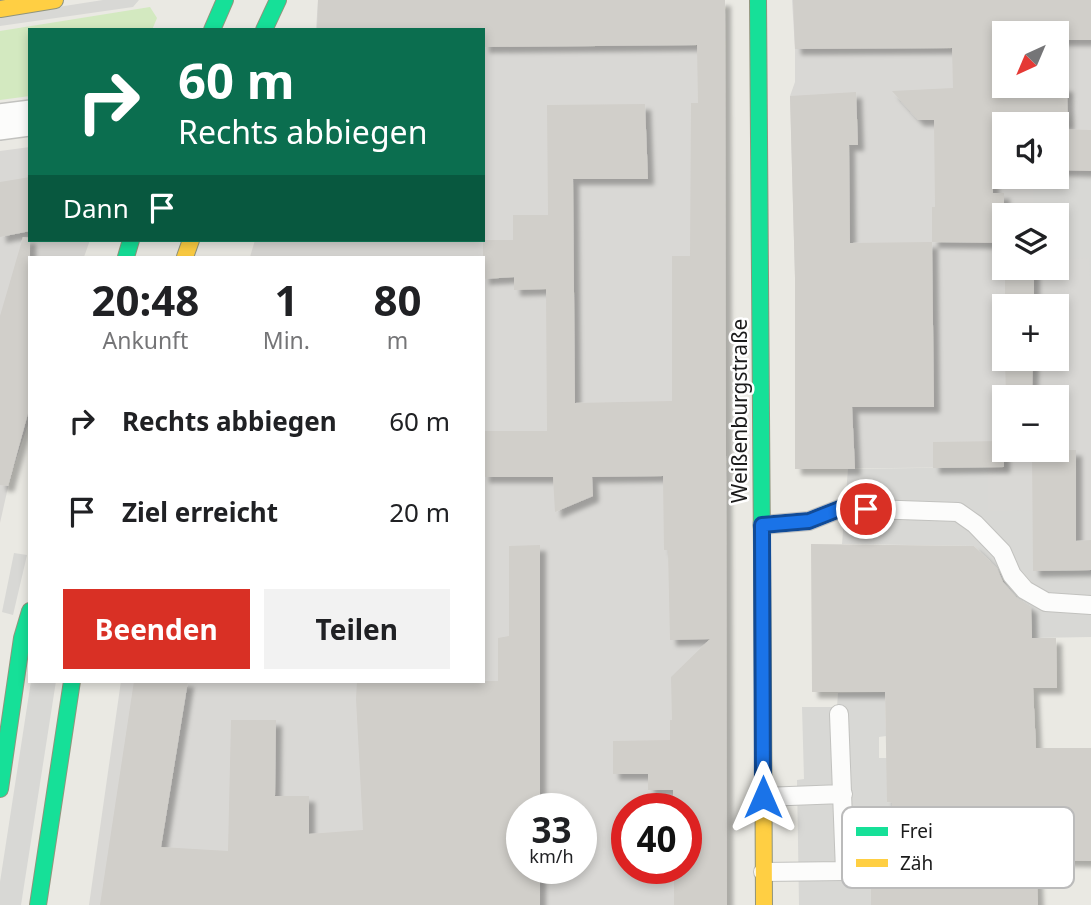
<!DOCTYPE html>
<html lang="de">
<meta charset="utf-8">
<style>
:root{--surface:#fff;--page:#f2f2f2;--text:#202124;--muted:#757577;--accent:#d93025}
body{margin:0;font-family:"Noto Sans",sans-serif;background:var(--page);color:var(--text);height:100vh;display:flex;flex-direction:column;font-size:26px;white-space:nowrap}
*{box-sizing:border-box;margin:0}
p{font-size:23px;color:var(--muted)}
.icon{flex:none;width:38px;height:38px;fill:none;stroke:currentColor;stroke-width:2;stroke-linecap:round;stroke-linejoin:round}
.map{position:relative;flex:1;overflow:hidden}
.sheet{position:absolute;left:28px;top:256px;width:457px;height:427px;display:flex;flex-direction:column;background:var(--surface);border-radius:0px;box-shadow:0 4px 10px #0003}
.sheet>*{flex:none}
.guide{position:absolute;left:28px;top:28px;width:457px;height:214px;border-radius:0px;box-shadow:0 4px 10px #0003;background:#0b6e4f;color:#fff;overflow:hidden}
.needle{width:46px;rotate:224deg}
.tools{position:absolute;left:992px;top:21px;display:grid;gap:14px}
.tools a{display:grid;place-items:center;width:77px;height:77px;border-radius:0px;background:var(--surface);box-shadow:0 4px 10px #0003;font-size:35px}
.speed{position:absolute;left:506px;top:793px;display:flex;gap:14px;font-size:35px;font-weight:700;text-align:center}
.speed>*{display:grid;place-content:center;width:91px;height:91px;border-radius:50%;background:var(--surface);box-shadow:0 4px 10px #0003;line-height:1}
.speed small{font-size:18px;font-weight:400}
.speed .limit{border:10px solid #d22;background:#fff;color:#111}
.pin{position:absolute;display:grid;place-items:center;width:60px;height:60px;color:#fff;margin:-30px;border:4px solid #fff;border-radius:50%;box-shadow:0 2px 7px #0007}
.me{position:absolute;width:77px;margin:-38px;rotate:0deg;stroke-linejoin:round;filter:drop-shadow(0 0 5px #0008)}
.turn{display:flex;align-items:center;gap:24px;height:147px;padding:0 35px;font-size:32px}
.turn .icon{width:91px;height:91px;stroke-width:2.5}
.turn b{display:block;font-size:49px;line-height:60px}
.then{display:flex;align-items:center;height:66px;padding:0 35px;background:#0003;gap:14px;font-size:26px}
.eta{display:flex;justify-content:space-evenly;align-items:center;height:119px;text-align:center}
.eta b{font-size:42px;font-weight:700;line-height:49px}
.primary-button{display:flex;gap:14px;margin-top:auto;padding:14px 35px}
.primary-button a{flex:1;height:80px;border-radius:0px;background:var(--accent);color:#fff;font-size:28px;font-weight:700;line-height:80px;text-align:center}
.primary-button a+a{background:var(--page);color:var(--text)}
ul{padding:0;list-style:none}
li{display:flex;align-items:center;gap:21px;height:91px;padding:0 35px}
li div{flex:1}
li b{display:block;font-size:26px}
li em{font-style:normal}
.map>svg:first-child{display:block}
.residential{fill:#d9d8d5;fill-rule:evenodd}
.grass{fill:#d3e9c0}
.parking{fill:#d8d8d5}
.building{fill:#d1cfca;filter:url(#shadow)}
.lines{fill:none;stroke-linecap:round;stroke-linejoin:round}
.lane-casing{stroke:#c2c2bf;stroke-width:20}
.street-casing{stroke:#c2c2bf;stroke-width:38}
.fast-casing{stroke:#90947c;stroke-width:18}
.slow-casing{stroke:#90947c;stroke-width:18}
.lane{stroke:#fcfcfb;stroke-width:18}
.street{stroke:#fcfcfb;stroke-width:35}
.fast{stroke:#16e098;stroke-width:16}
.slow{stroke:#ffcf43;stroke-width:16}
.route-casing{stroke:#114b97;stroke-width:18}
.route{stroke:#1a73e8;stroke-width:12}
.labels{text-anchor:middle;stroke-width:5;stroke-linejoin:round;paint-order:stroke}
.street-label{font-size:21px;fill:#1b1b1b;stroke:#fff}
.key{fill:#fff;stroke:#bbb;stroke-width:2}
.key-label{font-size:19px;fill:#1b1b1b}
</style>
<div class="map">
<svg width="1091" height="905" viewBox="0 0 1091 905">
<defs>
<filter id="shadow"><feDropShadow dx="6" dy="6" stdDeviation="2" flood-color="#0004"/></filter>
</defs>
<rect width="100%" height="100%" fill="#eae9e3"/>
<path class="residential" d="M 318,0 L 725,0 L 727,905 L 89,905 L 121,681 L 483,681 L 483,257 L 250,257 L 255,240 L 483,240 L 483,30 L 316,30 ZM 522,808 L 581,808 L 581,868 L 522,868 ZM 626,808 L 686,808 L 686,868 L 626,868 Z
M 792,0 L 1091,0 L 1091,570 L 1033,571 L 988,511 L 988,467 L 795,469 L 795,278 L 790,96 L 795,82 L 795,49 ZM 1004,33 L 1057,33 L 1057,86 L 1004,86 ZM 1004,124 L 1057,124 L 1057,177 L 1004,177 ZM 1004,215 L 1057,215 L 1057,268 L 1004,268 ZM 1004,306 L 1057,306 L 1057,359 L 1004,359 ZM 1004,397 L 1057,397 L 1057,450 L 1004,450 Z
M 30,147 L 30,240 L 90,240 L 84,257 L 30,257 L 30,419 L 11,474 L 0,523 L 0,151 Z"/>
<path class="grass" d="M 150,7 L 157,18 L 152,30 L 30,30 L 30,96 L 0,100 L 0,31 Z"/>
<path class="parking" d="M 103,0 L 139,0 L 133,7 L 0,26 L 0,16 Z
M 1091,178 L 1091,305 L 1089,258 L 1057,259 L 1057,215 L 1034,215 L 1033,180 Z
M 988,467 L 988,511 L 1033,510 L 1034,571 L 1091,570 L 1091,637 L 1032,638 L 1031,610 L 1012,611 L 990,561 L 974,546 L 842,544 L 848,469 Z
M 14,553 L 27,555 L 13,615 L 2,612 Z
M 31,681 L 56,681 L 21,905 L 0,905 L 0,882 Z
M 885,692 L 886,736 L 879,737 L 879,758 L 887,758 L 887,802 L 892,803 L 893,849 L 870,849 L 871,905 L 799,905 L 797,780 L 804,779 L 802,707 L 837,707 L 838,693 Z"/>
<path class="building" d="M 318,0 L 725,0 L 727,905 L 674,905 L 674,868 L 686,868 L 686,808 L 673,808 L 673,790 L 648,790 L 648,774 L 613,774 L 613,741 L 670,740 L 670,720 L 672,720 L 671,677 L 710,639 L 670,640 L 668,550 L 664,550 L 663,476 L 592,477 L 593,496 L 555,512 L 553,477 L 483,477 L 483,431 L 547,431 L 546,289 L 514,290 L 514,277 L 483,279 L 483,240 L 513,240 L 513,215 L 548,215 L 547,105 L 645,104 L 648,179 L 573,179 L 575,403 L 672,401 L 672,256 L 690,256 L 691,103 L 698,103 L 697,45 L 483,47 L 483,30 L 317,30 Z
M 793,0 L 1091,0 L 1091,40 L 1057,40 L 1057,33 L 1004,33 L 1004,86 L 1067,86 L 1068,124 L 993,124 L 993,193 L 1004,193 L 1004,243 L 932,242 L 932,207 L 935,207 L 934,120 L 918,120 L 892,91 L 953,88 L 952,48 L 795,49 Z
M 856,92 L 858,145 L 849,145 L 850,243 L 932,242 L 934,407 L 852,407 L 855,469 L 795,469 L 795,278 L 790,96 Z
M 1057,129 L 1091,130 L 1091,171 L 1057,170 Z
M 30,177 L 30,231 L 0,237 L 0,182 Z
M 23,237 L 30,238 L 30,406 L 8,486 L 0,485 L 0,316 Z
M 1005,268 L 1034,268 L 1034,306 L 1005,306 Z
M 1005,359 L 1033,359 L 1032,397 L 1006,397 Z
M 1004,441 L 1004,467 L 933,468 L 933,442 Z
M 1032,450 L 1076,450 L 1076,541 L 1091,540 L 1091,570 L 1033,571 Z
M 811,544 L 974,546 L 997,568 L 1003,582 L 1016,597 L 1031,607 L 1032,638 L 1056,638 L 1057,688 L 1033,688 L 1036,748 L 1091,748 L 1091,861 L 1036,860 L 1038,905 L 871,905 L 870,849 L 893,849 L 892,803 L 887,802 L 885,692 L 812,692 Z
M 540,545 L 540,808 L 522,808 L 522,868 L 540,868 L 540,905 L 100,905 L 134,681 L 188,681 L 161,847 L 228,851 L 231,720 L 276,720 L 275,796 L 309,796 L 309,834 L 363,830 L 356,699 L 357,681 L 498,681 L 498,638 L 509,636 L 509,546 Z"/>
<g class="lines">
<defs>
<path id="lane" d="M 762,525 L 809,521 L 842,508 L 958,512 L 975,524 L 1002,552 L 1012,575 L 1025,590 L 1046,602 L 1091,605
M 763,797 L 843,794
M 763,872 L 845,871 L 839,714"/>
<path id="street" d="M 0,122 L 30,118"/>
<path id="fast" d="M 758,0 L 763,690
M 212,30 L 225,0
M 264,30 L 278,0
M 126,257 L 131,240
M 0,789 L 22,638 L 30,611
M 38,905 L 72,681"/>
<path id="slow" d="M 0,9 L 55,0
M 185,257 L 191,240
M 763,690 L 764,905"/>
</defs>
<use href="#lane" class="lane-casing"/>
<use href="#street" class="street-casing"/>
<use href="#fast" class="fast-casing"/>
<use href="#slow" class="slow-casing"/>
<use href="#lane" class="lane"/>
<use href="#street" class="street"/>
<use href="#fast" class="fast"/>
<use href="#slow" class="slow"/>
</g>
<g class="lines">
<defs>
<path id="route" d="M 763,797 L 762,525 L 809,521 L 842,508 L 866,509"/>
</defs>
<use href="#route" class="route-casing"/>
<use href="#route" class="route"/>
</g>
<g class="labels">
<g class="street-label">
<text transform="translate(740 411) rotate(-90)" y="7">Weißenburgstraße</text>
</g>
</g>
<rect x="842" y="807" width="232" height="81" rx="10" class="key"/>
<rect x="856" y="827" width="32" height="9" fill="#16e098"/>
<rect x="856" y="859" width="32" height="8" fill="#ffcf43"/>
<g class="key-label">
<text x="900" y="838">Frei</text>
<text x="900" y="870">Zäh</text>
</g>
</svg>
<div class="tools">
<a><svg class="needle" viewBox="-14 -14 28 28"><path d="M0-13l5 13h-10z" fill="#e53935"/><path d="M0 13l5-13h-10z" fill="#757577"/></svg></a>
<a><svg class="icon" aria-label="sound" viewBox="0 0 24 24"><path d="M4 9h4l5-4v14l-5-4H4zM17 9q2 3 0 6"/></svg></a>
<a><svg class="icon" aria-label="layers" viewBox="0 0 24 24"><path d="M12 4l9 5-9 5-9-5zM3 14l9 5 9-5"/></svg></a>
<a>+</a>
<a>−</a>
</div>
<div class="speed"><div>33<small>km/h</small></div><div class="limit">40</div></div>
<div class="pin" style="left:866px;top:509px;background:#d93025"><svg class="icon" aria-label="arrive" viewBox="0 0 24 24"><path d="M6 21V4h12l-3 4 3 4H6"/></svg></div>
<svg class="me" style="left:763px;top:797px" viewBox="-20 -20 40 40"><path d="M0-17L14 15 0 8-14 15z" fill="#1a73e8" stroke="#fff" stroke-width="4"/></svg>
<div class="guide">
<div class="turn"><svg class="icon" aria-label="right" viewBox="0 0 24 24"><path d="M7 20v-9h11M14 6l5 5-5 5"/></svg><div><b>60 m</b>Rechts abbiegen</div></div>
<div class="then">Dann<svg class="icon" aria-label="arrive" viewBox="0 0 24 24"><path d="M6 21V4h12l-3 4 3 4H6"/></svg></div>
</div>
<section class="sheet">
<div class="eta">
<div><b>20:48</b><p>Ankunft</p></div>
<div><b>1</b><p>Min.</p></div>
<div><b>80</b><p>m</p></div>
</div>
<ul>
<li><svg class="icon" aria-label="right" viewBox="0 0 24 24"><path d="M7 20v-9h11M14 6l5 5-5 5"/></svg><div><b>Rechts abbiegen</b></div><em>60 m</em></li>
<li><svg class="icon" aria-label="arrive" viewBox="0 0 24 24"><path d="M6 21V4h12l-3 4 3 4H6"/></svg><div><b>Ziel erreicht</b></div><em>20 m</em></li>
</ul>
<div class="primary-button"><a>Beenden</a><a>Teilen</a></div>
</section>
</div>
